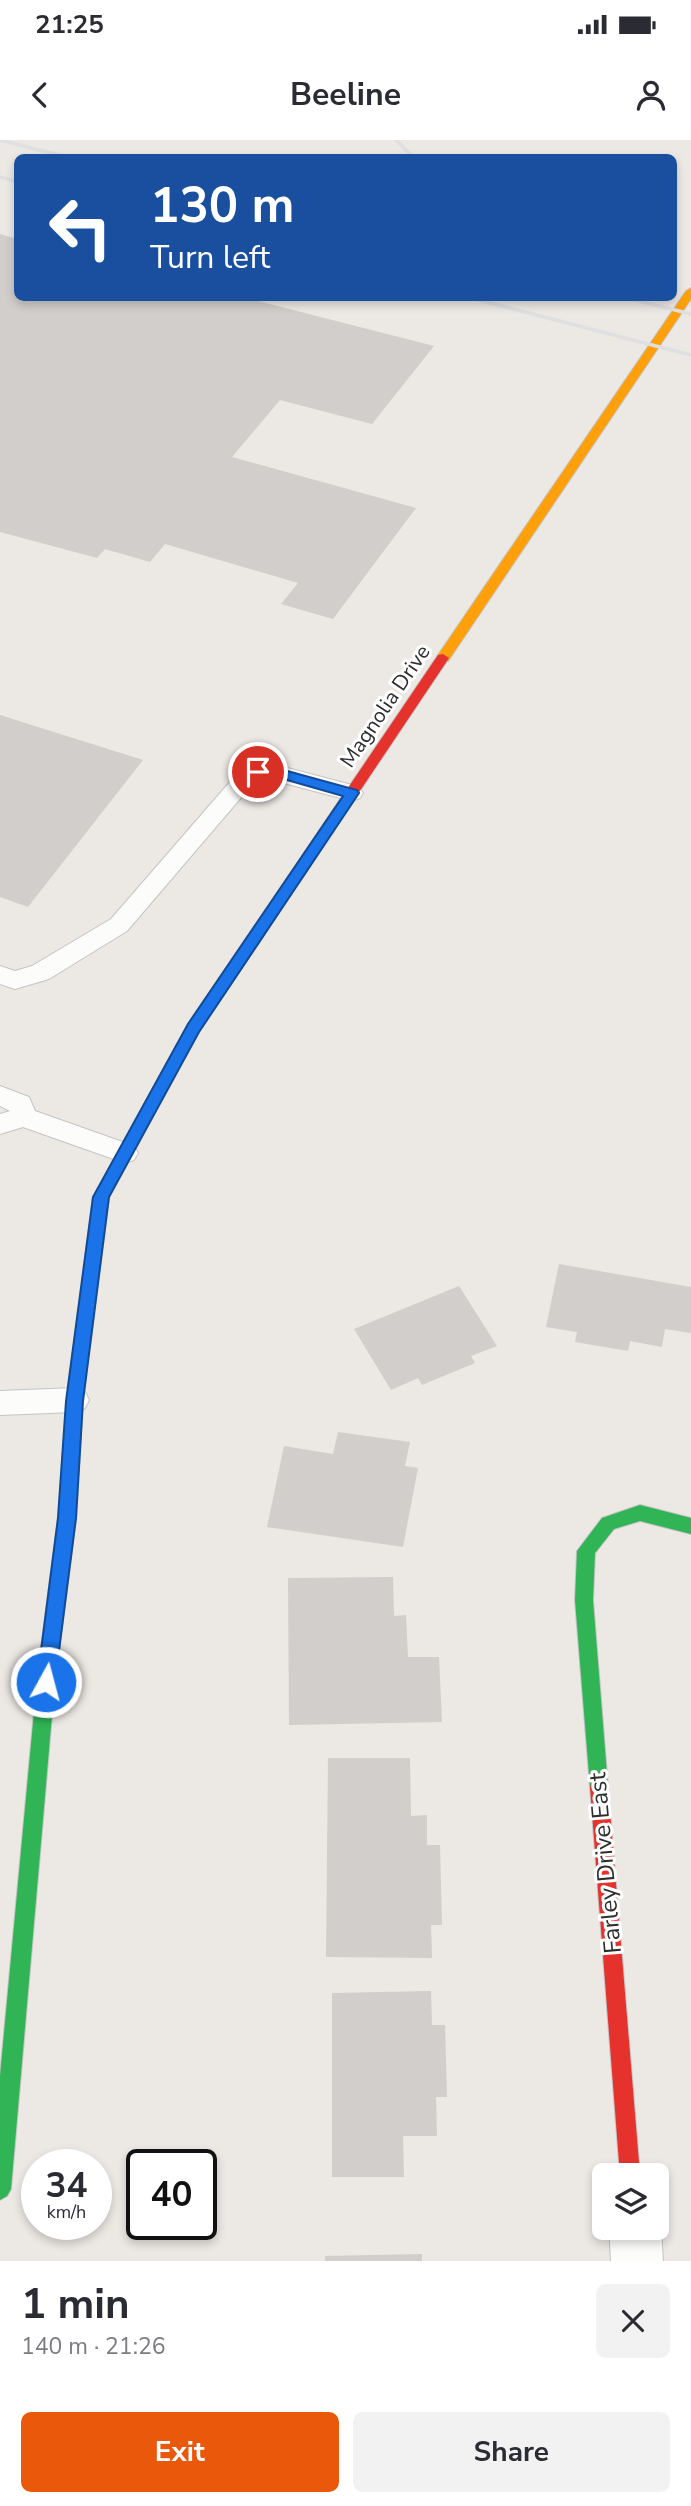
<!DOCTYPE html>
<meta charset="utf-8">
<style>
:root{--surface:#fff;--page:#f2f2f3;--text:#2b2b33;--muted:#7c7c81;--accent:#ea580c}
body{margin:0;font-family:"Nunito Sans",sans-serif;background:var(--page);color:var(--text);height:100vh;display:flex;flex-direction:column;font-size:26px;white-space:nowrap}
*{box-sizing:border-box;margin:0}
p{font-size:23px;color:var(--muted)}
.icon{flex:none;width:38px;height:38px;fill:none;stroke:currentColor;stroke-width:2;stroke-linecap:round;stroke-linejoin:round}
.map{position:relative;height:2121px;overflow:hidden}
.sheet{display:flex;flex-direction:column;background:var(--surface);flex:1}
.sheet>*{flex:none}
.banner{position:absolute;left:14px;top:14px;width:663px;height:147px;border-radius:10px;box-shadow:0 4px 10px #0003;background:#1a4fa0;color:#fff;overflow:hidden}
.buttons{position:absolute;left:592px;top:2023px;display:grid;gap:14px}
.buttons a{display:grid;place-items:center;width:77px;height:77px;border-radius:10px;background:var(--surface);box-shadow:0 4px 10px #0003;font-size:35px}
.speed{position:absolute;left:21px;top:2009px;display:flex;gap:14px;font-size:35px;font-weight:700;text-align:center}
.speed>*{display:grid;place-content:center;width:91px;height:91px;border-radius:50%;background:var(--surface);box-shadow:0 4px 10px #0003;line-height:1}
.speed small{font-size:18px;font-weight:400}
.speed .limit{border:4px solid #111;border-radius:10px;background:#fff;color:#111}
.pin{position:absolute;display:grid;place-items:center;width:60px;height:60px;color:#fff;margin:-30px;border:4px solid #fff;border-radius:50%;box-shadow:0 2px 7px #0007}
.me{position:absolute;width:77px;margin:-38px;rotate:7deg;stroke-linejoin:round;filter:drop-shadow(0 0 5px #0008)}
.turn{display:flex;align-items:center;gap:24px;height:147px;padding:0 21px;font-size:32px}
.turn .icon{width:91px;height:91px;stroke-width:2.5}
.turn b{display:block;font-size:49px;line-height:60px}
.round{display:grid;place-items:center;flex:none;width:74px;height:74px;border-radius:10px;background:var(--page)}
.summary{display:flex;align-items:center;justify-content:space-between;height:119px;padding:0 21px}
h1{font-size:42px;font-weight:700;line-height:52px}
.primary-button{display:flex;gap:14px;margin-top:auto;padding:14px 21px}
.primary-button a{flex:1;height:80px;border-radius:10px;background:var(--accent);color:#fff;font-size:28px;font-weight:700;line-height:80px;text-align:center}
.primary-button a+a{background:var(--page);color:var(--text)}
.status{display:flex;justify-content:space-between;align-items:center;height:49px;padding:0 35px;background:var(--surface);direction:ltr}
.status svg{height:19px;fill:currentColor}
header{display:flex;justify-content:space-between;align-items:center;height:91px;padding:0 21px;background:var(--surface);font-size:32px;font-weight:700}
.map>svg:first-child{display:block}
.building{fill:#d1cecb}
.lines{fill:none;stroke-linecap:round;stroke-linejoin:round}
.lane-casing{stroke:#c5c4c5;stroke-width:2}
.street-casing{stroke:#c5c4c5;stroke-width:2}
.fast-casing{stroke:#c5c4c5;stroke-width:2}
.slow-casing{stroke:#c5c4c5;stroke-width:2}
.jam-casing{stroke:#c5c4c5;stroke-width:2}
.lane{fill:#fcfcfb;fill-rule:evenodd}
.street{fill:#fcfcfb;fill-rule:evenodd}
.fast{fill:#30b455;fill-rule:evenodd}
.slow{fill:#ff9f0a;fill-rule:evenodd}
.jam{fill:#e5322d;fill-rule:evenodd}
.rail{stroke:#dfdfe1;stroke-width:3.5}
.route{fill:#1a73e8;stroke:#114b97;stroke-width:2}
.labels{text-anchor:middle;stroke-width:6;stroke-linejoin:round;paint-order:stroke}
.street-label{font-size:21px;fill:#2e2e2e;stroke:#fff}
.near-street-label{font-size:24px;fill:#2e2e2e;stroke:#fff}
</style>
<div class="status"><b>21:25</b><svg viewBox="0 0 49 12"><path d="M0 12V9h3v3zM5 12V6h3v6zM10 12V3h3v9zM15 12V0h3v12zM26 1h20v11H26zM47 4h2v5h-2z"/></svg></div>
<header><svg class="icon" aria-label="back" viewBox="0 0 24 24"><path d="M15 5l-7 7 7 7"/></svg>Beeline<svg class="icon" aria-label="person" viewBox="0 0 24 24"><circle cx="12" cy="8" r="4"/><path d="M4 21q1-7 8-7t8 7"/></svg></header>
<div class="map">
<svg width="691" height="2121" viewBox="0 0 691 2121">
<rect width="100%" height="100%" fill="#ece8e4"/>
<path class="building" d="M 0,94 L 18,99 L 18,158 L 246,158 L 434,206 L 372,284 L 280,260 L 232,317 L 416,368 L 333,479 L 281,464 L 298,443 L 165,404 L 150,422 L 105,409 L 97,418 L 0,392 Z
M 0,575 L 143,620 L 28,767 L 0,757 Z
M 559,1124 L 691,1147 L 691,1193 L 665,1189 L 662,1207 L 630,1201 L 628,1211 L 575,1202 L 577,1192 L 546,1187 Z
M 459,1146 L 497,1206 L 471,1216 L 475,1223 L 422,1245 L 418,1238 L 391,1250 L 354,1189 Z
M 338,1292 L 410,1302 L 405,1326 L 418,1328 L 403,1407 L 267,1387 L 284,1306 L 333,1314 Z
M 393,1437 L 394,1476 L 406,1475 L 408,1517 L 439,1517 L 442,1582 L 289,1585 L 288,1438 Z
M 328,1618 L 410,1618 L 411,1676 L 427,1675 L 427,1705 L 440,1705 L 442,1785 L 431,1785 L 432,1818 L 326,1817 Z
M 431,1851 L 432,1885 L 445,1885 L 447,1957 L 436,1957 L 437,1996 L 403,1996 L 404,2037 L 332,2037 L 332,1853 Z
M 422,2114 L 422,2121 L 325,2121 L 325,2116 Z"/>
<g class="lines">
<defs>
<path id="lane" d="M 258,624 L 280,626 L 352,645 L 360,648 L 363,653 L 360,658 L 352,661 L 280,642 L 262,640 L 251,646 L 127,791 L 49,839 L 15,849 L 0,844 L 0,826 L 15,831 L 32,826 L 111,779 L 235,636 Z
M 0,946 L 29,957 L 35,971 L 134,1006 L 138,1013 L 134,1020 L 125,1023 L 23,987 L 0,994 L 0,974 L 10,971 L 0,966 Z
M 75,1248 L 85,1252 L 89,1260 L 85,1268 L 75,1272 L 0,1275 L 0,1251 Z"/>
<path id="street" d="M 656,2077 L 661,2088 L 663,2121 L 611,2121 L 609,2088 L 656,2088 Z"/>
<path id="fast" d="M 640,1365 L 691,1378 L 691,1394 L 640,1381 L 614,1389 L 595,1413 L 593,1460 L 608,1647 L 606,1653 L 599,1656 L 592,1653 L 590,1647 L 575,1460 L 577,1411 L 602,1378 Z
M 46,1532 L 52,1534 L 55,1540 L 11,2049 L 7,2056 L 0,2060 L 0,1936 L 37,1540 L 40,1534 Z"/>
<path id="slow" d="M 691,148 L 691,159 L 448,521 L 438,521 L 438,515 L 686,151 Z
M 181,905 L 188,911 L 109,1057 L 83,1257 L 81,1262 L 75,1264 L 69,1262 L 67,1257 L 93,1057 L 176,907 Z"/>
<path id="jam" d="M 443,514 L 449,518 L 199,891 L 186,915 L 176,915 L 174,911 L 188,884 L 438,515 Z
M 75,1250 L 81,1252 L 83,1257 L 76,1378 L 55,1540 L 52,1546 L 46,1548 L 40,1546 L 37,1540 L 58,1378 L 67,1257 L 69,1252 Z
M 599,1638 L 606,1641 L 608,1647 L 640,2035 L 620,2035 L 590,1647 L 592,1641 Z"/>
</defs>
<use href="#lane" class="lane-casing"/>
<use href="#street" class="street-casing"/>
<use href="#fast" class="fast-casing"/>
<use href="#slow" class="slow-casing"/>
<use href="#jam" class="jam-casing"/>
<use href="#lane" class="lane"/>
<use href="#street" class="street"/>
<use href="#fast" class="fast"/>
<use href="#slow" class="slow"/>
<use href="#jam" class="jam"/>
<path class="rail" d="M 0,0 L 71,18
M 396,0 L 414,18
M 0,37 L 18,42
M 471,158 L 691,215
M 627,158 L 691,174"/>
</g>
<path class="route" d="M 258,628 L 280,629 L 357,650 L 359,653 L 199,892 L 109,1057 L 83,1261 L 76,1378 L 55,1542 L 53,1548 L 46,1551 L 39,1548 L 37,1542 L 58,1378 L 66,1261 L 93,1057 L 188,884 L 343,656 L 280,638 L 254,636 L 254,629 Z"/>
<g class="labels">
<g class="street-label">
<text transform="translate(385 566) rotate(-56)" y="7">Magnolia Drive</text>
</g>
<g class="near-street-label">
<text transform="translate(605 1723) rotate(-95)" y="8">Farley Drive East</text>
</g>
</g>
</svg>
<div class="buttons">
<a><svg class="icon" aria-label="layers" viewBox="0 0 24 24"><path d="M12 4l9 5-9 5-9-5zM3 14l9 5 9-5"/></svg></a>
</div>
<div class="speed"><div>34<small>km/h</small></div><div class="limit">40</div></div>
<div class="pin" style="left:258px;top:632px;background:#d93025"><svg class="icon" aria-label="arrive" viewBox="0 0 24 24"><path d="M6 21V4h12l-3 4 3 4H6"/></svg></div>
<svg class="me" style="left:46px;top:1542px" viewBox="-20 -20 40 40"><circle r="17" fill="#1a73e8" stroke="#fff" stroke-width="3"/><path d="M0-11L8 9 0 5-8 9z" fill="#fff"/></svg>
<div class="banner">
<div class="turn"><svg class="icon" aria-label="left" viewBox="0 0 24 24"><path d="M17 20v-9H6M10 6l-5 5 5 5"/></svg><div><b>130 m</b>Turn left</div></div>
</div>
</div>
<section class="sheet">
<div class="summary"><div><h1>1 min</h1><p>140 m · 21:26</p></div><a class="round"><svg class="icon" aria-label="close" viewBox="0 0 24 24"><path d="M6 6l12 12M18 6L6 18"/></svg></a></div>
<div class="primary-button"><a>Exit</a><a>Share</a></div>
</section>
